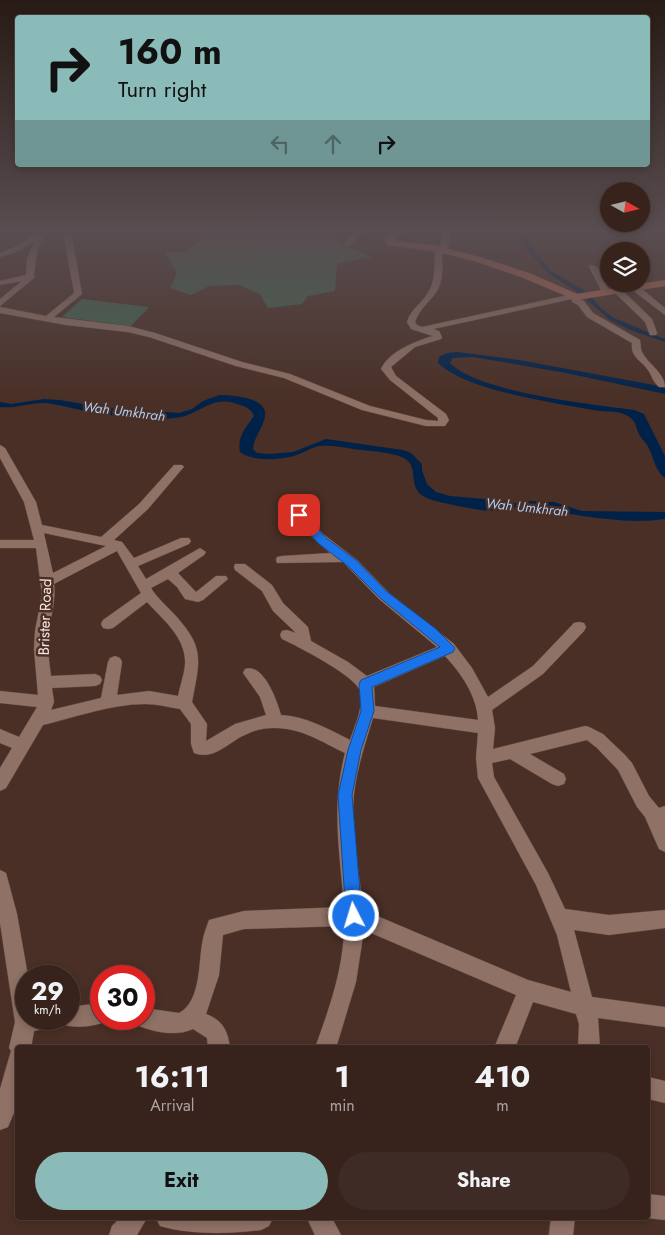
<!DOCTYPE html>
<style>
:root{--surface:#37231c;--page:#3e2b25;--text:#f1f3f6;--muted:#aaa4a3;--line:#51403b;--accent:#8bbbb9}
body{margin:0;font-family:Jost,sans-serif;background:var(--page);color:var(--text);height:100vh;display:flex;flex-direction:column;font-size:19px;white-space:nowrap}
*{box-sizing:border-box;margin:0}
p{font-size:16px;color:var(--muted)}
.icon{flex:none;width:28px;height:28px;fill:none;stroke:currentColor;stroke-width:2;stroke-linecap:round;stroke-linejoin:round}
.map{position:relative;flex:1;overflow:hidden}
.panel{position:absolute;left:15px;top:1045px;width:635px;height:175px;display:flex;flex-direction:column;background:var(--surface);border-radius:5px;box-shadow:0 2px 8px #0003,0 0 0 1px var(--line)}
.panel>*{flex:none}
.banner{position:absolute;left:15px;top:15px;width:635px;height:152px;border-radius:5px;box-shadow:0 2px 8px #0003,0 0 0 1px var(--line);background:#8bbbb9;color:#111;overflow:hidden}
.needle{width:32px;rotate:98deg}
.fabs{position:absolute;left:600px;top:182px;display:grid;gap:10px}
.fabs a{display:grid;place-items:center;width:50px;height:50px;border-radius:50%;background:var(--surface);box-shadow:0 2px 8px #0003,0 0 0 1px var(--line);font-size:25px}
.speed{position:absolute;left:15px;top:965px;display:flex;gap:10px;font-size:25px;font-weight:700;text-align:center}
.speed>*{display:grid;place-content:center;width:65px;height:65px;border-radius:50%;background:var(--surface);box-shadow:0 2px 8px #0003,0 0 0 1px var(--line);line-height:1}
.speed small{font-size:12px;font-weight:400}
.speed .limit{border:8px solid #d22;background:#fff;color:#111}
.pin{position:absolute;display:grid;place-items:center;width:42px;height:42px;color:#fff;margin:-21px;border-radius:10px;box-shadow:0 2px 8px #0006}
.me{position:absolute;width:55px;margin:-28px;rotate:355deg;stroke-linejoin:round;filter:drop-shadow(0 0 4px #0008)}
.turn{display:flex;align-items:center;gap:18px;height:105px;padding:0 20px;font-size:22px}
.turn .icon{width:65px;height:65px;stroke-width:2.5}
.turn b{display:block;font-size:35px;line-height:42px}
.lanes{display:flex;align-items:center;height:48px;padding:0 20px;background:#0003;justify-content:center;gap:25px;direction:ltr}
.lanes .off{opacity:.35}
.eta{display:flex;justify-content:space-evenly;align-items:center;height:85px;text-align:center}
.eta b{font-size:30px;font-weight:700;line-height:35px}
.action{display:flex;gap:10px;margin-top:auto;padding:10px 20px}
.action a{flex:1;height:58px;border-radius:30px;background:var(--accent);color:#111;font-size:20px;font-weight:700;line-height:58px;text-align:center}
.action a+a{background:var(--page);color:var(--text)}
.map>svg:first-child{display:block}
.green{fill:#3e644e}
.water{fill:#002249}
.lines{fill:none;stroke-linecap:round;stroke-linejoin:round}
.minor-casing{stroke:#634c44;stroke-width:1}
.major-casing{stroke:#634c44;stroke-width:1}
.minor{fill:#8f7165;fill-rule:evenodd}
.major{fill:#bb6954;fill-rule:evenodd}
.route{fill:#1a73e8;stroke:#114b97}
.labels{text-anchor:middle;stroke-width:5;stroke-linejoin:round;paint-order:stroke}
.far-water-label{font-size:14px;font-style:italic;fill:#acccf5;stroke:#492f25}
.street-label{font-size:15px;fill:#f8e7e0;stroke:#492f25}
</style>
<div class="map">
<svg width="665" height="1235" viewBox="0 0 665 1235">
<rect width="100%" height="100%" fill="#492f25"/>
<path class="green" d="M 206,231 L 299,231 L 326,236 L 372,257 L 337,264 L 335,291 L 308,296 L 302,304 L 268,308 L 260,294 L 239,285 L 209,286 L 191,295 L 170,288 L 177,273 L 165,253 L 186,251 L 207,236 Z
M 82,299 L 149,307 L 131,326 L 62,317 Z"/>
<path class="water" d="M 516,231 L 524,231 L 530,245 L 551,271 L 587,292 L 601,308 L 614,318 L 665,339 L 665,342 L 630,330 L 610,320 L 579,293 L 549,274 L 520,242 Z
M 458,352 L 519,360 L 665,387 L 665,394 L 566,373 L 473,357 L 453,358 L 450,363 C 480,393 591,404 634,410 L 644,414 L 665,456 L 665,478 C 654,470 654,456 647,445 C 645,442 642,439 640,436 C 635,427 637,420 626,415 C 617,410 603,412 593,410 C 552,402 467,391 438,363 L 439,357 L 447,353 Z
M 219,395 C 231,395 268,397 265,416 C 263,428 254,437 253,449 L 257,453 L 269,454 L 293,452 L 326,439 L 403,450 L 411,453 L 422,464 L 422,470 L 427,484 L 436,492 L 450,496 L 508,501 L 518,504 L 530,501 L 554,502 L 582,511 L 665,512 L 665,519 C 619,526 571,512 525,508 C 514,507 503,510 491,511 C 482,511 441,503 432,500 C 405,492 419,471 408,461 C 400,452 366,451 353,449 C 343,447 330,445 319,446 C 310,448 303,453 294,456 C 278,460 254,462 240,452 C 237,436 246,428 254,416 C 251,409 247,407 240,405 C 212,393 201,415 175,418 C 155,420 115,416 95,413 C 78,410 62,405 46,403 C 31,402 15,409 0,407 L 0,402 L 11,404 L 44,399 L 60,400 L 100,407 L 179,413 L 192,409 L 203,401 Z"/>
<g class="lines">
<defs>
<path id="minor" d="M 39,231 L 49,232 C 36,242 35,263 34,278 L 0,306 L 0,299 L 22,281 L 0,285 L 0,281 L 26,275 L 27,259 L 35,241 L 14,253 L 0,257 L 0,253 L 15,247 Z
M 63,231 L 71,231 L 82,294 L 54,317 L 128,326 L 155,333 L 242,362 L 290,374 L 370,406 L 426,420 L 438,421 L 438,418 L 390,380 L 381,369 C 389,351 416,341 433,336 L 411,329 L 407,322 C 411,308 424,302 430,289 C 436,277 434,262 435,249 L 440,247 L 443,231 L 451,231 L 447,250 L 442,252 C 442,264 444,277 438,289 C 432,301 419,308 415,322 L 417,325 L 422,327 L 573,294 L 580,295 L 580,299 L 584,301 L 593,313 L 640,340 C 641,344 640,348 642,352 C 647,363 665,373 665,387 L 659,387 C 653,382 652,376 648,370 C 641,360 630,357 632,343 L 587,317 L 578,305 L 572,302 L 572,299 L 433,329 L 439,331 L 442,337 L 441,339 L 415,347 L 391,367 L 396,376 L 446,414 L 449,420 L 445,426 L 426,426 L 362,410 L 284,378 L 236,366 L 149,337 L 128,332 L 66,325 L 0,313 L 0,307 L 46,316 L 74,293 Z
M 356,231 L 364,231 L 351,245 L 345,245 L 345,241 Z
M 590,265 L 597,267 L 610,292 L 609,294 L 602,292 L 589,267 Z
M 631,285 L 637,285 L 665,308 L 665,315 L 631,289 Z
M 614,288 L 620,288 L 652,319 L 657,333 L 656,335 L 650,335 L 645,322 L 614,292 Z
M 0,445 L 5,448 L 36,502 L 42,525 L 101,537 L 139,504 L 174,465 L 182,465 L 184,467 L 182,469 L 148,509 L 114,540 L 122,542 L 134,558 L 181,538 L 189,538 L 191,541 L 189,544 L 138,566 L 146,579 L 200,548 L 206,552 L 204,555 L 178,573 L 196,592 L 216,576 L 226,576 L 228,579 L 203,600 L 198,602 L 185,599 L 177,587 L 168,579 L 151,588 C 157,598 167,606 175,615 C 205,648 200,660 192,702 L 207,724 L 206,741 L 235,724 L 266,715 L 260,697 L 243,673 L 245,669 C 264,663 277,701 281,715 C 305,716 328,729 350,740 C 355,725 364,707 360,691 C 356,676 297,646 282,639 L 280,635 L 282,631 L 287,630 L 296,633 L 273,611 L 262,591 L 235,570 L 234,567 L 235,564 L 245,564 L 272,585 L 283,603 L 308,627 L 311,641 L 348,662 L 367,676 L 437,647 L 379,599 L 343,562 L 277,563 L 276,560 L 277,557 L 282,556 L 330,553 L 315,540 L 295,518 L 293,515 L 295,512 L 303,512 L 323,534 L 357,560 L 389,593 L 454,644 L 472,668 L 488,697 L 533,666 L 574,623 L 579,622 L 584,623 L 586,627 L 584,631 L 543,674 L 492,710 L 495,728 L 493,749 L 585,726 L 589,727 L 603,734 L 625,755 L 632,763 L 649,796 L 659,808 L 665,806 L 665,852 L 659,849 L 645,817 L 637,807 L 618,770 L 597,748 L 587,740 L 530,754 L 564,774 L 566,779 L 564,784 L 558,786 L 552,784 L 510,759 L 492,763 L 494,777 L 548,873 L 565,909 L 609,915 L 665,910 L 665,928 L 609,935 L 574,930 L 592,997 L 665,1007 L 665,1027 L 598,1018 L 600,1048 L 578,1048 L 579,1024 L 576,1014 L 533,1002 L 515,1048 L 494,1048 L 516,995 L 364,930 L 356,982 L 336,1048 L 315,1048 C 329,1009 344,968 344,926 L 244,929 L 223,935 L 219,975 L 206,1014 C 222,1020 228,1030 230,1048 L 208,1048 L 207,1038 L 193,1029 C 176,1037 153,1032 137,1025 L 134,1019 L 144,1019 L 144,1008 L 179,1013 C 202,1001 198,960 203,939 C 204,933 207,926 209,920 L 244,911 L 344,907 C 340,853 331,807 345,753 C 322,742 300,727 273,728 C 264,728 255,730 247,734 C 229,741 215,761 194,753 L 191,744 L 191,724 L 180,709 C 168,707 157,704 145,704 C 112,704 76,717 43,725 L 6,788 L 0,791 L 0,768 L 12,748 L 0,743 L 0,729 L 19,737 L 37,707 L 0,703 L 0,691 L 38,695 L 34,649 L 35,631 L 42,595 L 36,548 L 0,548 L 0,540 L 34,540 L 24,502 L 0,458 ZM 44,533 L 106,546 L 53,573 ZM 117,551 L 141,593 L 103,620 L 101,624 L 103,628 L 108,629 L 113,628 L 147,602 C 163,620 187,638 185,665 C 184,675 180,686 178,696 L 149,691 L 117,695 L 122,662 L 120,658 L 115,656 L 110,658 L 108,662 L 101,698 L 51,710 L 54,702 L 52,688 L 95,686 L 100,684 L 102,680 L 100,676 L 95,674 L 51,676 C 49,661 47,646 49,631 C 51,615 56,600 54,584 ZM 445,656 C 461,673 477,696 478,720 L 375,706 L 374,687 ZM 373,718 L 478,733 L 476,758 L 478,778 L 536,885 L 557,935 L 571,992 L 528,980 L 363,910 C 360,876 352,842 353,808 C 354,776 364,748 373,718 Z
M 0,870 L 6,873 L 17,914 L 28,976 L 26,1019 L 69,1019 L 69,1007 L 101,1003 L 101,1019 L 109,1019 C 99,1027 73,1029 62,1024 L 60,1021 L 58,1026 L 34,1031 L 31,1048 L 18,1048 L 18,1103 L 8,1127 L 0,1130 L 0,1089 L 11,1051 L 9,1048 L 15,1022 L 0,923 Z
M 648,1077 L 665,1081 L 665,1103 L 648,1099 Z
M 648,1194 L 665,1196 L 665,1220 L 647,1218 Z
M 120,1218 L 147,1218 L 137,1235 L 109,1235 L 112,1226 Z
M 156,1218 L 273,1218 L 269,1226 L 261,1230 C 228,1234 191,1235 160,1226 Z
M 307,1218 L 332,1218 L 341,1235 L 315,1235 Z
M 551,1218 L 575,1218 L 573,1235 L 549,1235 Z"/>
<path id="major" d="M 394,231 L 404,231 L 395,241 L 433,245 L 480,257 L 529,273 L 577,294 L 665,280 L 665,286 L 576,300 L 521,277 L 474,261 L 433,251 L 387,245 L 385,239 Z"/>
</defs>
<use href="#minor" class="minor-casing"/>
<use href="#major" class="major-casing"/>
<use href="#minor" class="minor"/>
<use href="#major" class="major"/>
</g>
<linearGradient id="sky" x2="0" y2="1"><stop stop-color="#281a14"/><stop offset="0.57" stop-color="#594d51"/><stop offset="1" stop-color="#594d51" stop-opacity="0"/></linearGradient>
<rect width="665" height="404" fill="url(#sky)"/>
<path class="route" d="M 299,512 L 303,513 L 326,538 L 356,560 L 386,591 L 436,629 L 455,648 L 453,652 L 372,687 L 374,711 L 361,750 L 352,795 L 362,916 L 360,922 L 354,924 L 348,922 L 346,916 L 338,795 L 348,750 L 361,711 L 359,684 L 361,680 L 440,647 L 379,597 L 348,566 L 318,543 L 294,515 Z"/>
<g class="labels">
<g class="far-water-label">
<text transform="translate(124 411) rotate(7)" y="5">Wah Umkhrah</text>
<text transform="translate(527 507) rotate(6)" y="5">Wah Umkhrah</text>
</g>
<g class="street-label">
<text transform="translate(45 617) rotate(-88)" y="5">Brister Road</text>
</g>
</g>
</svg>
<div class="fabs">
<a><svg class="needle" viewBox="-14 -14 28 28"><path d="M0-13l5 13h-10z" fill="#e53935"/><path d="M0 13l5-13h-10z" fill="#aaa4a3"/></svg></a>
<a><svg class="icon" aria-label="layers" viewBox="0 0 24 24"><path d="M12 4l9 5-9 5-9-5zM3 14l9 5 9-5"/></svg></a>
</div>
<div class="speed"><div>29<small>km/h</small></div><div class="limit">30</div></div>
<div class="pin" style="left:299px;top:515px;background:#d93025"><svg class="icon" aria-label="arrive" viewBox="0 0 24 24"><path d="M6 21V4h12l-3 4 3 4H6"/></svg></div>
<svg class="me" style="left:354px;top:916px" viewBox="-20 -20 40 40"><circle r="17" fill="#1a73e8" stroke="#fff" stroke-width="3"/><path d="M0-11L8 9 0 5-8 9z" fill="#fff"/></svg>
<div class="banner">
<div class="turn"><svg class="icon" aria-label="right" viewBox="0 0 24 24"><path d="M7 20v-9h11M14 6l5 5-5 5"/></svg><div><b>160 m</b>Turn right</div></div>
<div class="lanes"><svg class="icon off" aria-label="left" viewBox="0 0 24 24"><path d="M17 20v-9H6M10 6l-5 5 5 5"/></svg><svg class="icon off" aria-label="ahead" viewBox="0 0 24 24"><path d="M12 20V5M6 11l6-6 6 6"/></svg><svg class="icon" aria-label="right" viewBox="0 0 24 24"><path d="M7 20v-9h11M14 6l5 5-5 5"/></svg></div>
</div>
<section class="panel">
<div class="eta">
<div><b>16:11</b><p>Arrival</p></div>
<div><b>1</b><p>min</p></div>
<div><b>410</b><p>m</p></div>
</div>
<div class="action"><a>Exit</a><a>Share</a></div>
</section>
</div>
